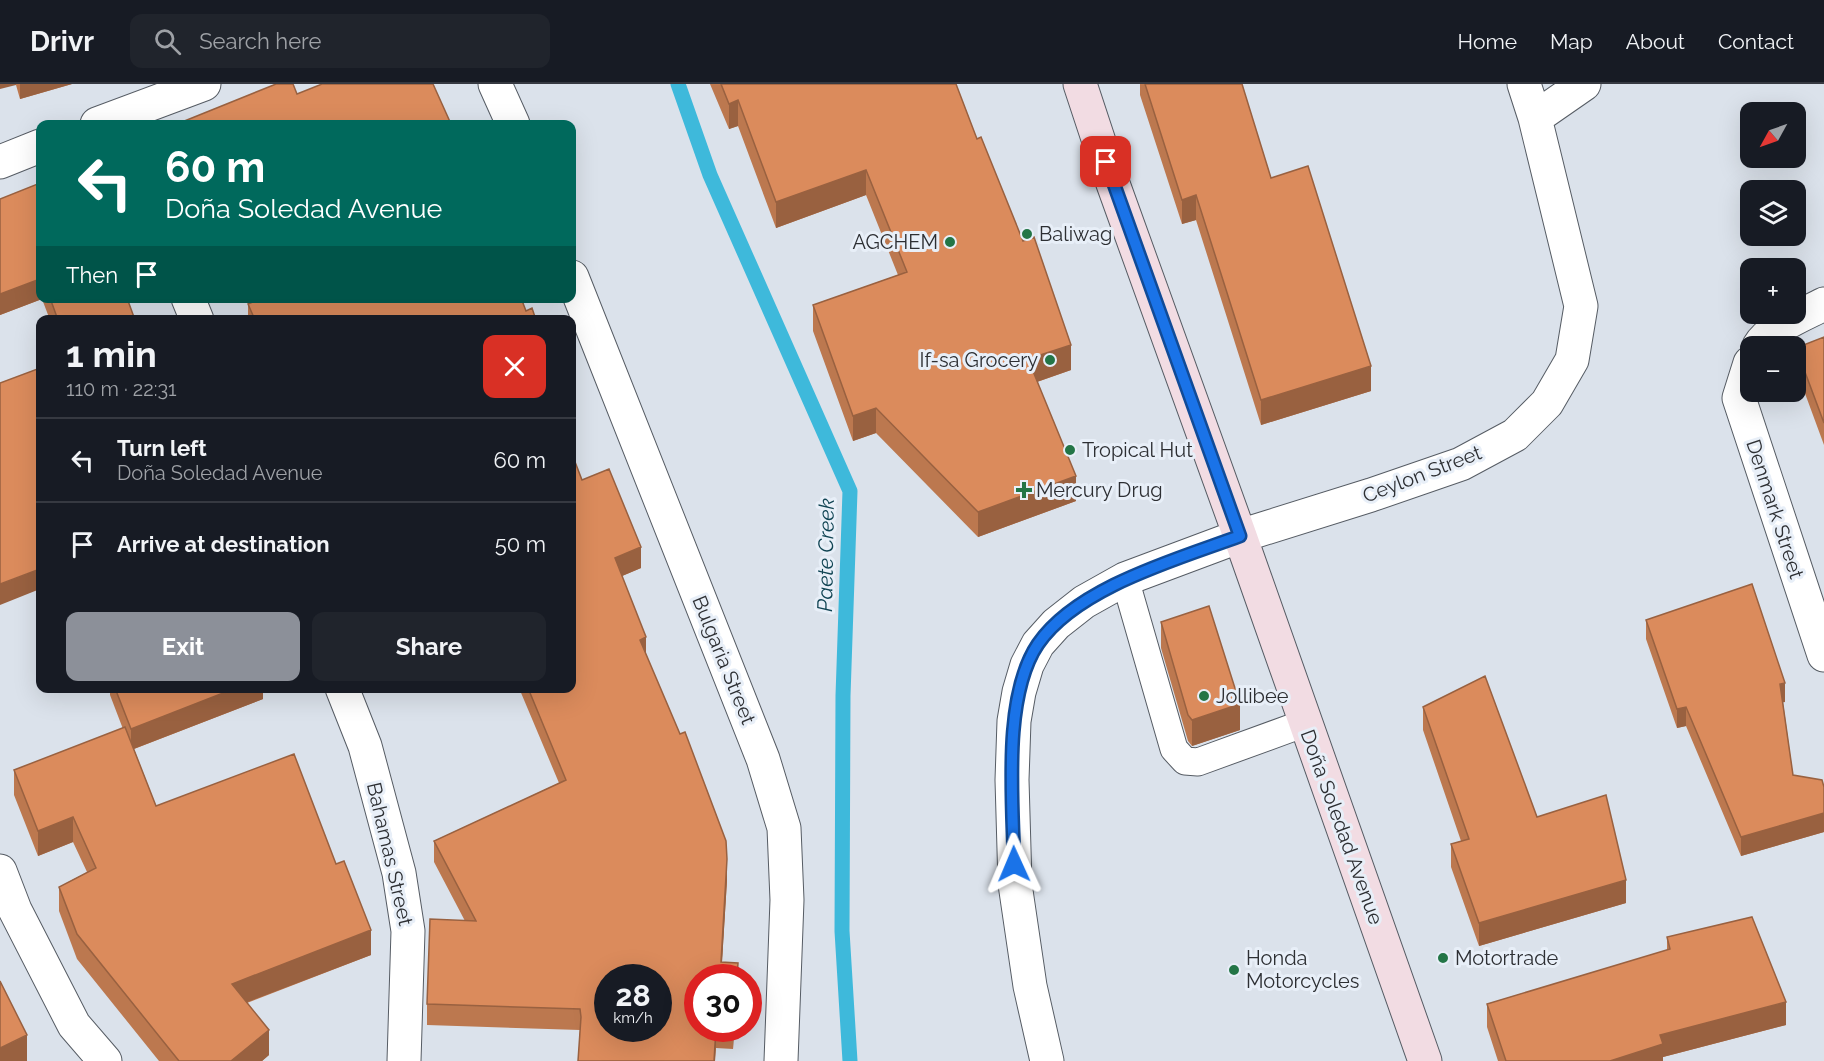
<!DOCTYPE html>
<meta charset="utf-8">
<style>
:root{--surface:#171b24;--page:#20242c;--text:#f1f3f6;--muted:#9ea1a6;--line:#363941;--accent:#8c9099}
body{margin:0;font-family:Raleway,sans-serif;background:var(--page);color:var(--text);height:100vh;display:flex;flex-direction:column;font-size:22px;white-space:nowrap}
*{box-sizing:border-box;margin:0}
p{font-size:20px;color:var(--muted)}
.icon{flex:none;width:33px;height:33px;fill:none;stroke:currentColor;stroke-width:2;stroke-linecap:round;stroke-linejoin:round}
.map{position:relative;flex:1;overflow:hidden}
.drawer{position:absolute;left:36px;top:231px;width:540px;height:378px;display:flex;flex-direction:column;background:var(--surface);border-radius:12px;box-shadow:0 6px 24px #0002}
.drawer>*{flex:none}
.banner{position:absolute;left:36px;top:36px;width:540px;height:183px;border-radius:12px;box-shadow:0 6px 24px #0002;background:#00695c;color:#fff;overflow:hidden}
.needle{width:39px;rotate:230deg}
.controls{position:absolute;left:1740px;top:18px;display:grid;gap:12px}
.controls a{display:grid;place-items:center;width:66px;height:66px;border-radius:12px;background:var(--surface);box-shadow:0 6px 24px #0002;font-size:30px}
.speed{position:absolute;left:594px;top:880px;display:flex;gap:12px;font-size:30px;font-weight:700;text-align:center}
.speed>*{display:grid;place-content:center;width:78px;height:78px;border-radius:50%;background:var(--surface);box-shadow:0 6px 24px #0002;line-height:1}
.speed small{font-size:15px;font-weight:400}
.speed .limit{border:9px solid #d22;background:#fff;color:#111}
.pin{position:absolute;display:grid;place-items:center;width:51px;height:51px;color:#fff;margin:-26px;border-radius:12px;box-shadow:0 3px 9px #0006}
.me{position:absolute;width:66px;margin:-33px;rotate:359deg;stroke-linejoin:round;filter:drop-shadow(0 0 4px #0008)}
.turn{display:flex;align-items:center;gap:21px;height:126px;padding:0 30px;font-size:27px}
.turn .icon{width:78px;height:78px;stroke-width:2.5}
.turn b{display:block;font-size:42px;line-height:51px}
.then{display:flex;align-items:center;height:57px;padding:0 30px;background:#0003;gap:12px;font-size:22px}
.round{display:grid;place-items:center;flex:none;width:63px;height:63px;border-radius:12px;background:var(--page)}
.overview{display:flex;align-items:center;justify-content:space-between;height:102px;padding:0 30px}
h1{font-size:36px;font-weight:700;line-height:45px}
.cta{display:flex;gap:12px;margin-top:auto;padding:12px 30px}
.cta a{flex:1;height:69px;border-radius:12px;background:var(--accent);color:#fff;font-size:24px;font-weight:700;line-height:69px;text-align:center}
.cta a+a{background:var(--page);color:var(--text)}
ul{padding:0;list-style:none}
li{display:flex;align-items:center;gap:18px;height:84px;padding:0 30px;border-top:2px solid var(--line)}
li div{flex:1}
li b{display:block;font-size:22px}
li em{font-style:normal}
header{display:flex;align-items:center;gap:36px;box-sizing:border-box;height:84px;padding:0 30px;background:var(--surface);border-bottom:2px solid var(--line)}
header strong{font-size:28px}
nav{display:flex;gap:33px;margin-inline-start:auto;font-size:21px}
.search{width:420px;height:54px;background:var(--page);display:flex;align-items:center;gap:15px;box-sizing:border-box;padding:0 21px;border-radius:12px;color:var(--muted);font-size:22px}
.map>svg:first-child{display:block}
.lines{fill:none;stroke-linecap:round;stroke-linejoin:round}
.stream{stroke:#3eb9db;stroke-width:15}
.service-casing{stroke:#565c64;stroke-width:29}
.minor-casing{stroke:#565c64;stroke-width:35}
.secondary-casing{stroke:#565c64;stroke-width:35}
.service{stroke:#fff;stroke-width:27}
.minor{stroke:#fff;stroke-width:33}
.secondary{stroke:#f2dce3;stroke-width:33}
.wall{fill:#bc784f}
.shaded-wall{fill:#996140}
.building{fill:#db8b5c;stroke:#996140;stroke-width:1.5;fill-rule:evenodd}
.route-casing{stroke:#114b97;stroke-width:15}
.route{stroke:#1a73e8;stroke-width:10}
.poi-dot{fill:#237546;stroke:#e8eff8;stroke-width:2}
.labels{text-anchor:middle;stroke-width:6;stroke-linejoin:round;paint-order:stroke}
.poi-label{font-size:20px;fill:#2d2f33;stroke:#e8eff8;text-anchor:start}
.street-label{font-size:20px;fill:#2d2f33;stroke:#e8eff8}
.water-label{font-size:21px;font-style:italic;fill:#104453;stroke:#e8eff8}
</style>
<header>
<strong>Drivr</strong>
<div class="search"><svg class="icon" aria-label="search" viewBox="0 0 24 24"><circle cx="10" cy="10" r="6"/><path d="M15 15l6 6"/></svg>Search here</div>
<nav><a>Home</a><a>Map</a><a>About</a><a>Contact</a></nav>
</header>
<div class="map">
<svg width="1824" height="977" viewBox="0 0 1824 977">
<rect width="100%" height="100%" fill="#dbe2eb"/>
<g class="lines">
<path class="stream" d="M 678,0 L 710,91 L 850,407 L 843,612 L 842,847 L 850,977"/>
<defs>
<path id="service" d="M 1125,495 L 1174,665 L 1185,677 L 1198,678 L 1305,639"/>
<path id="minor" d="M 495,0 L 513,40
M 1535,34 L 1584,0
M 97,40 L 204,0
M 0,78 L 40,62
M 572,193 L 763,675 L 784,744 L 787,816 L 781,977
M 188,214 L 197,236
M 1759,262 C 1769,244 1805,230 1824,220
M 1750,279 L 1739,314 L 1824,571
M 342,604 L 365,662 L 399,789 L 408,847 L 404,977
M 0,787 L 15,826 L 74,941 L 105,977
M 1047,977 L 1030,902 L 1015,800 L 1012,696 L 1014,637 L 1019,608 L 1027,581 L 1038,560 L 1056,540 L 1084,518 L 1125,495 L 1240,452 L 1371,411 L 1461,380 L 1515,351 L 1547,319 L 1572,276 L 1581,222 L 1535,34 L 1524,0"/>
<path id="secondary" d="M 1080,0 L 1112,97 L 1240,452 L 1425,977"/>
</defs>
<use href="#service" class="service-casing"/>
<use href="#minor" class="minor-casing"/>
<use href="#secondary" class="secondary-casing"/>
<use href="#service" class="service"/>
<use href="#minor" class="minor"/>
<use href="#secondary" class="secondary"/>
</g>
<path class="wall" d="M 0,0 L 72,0 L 20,15 L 16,1 Z
M 710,0 L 956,0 L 977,55 L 1071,286 L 1037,298 L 1076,417 L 978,453 L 876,349 L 853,357 L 813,247 L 813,221 L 898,191 L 866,111 L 776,144 L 738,42 L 729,45 Z
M 1140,0 L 1242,0 L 1271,94 L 1371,307 L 1261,341 L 1196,136 L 1182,140 L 1140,11 Z
M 0,115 L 40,214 L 127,214 L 135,236 L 50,236 L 42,215 L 0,231 Z
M 249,214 L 521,214 L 526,227 L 536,236 L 248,236 L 248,220 L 251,219 Z
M 1824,253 L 1824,361 L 1796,285 L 1796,264 Z
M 582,396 L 641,484 L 622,492 L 646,572 L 727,796 L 722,878 L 738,894 L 698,945 L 734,945 L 733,965 L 716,964 L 715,977 L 578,977 L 580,946 L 427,941 L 427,920 L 465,837 L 434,778 L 434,757 L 559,699 L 519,604 L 572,604 Z
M 1646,536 L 1785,618 L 1783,618 L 1793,691 L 1824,703 L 1824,748 L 1741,772 L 1686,642 L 1677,644 L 1646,555 Z
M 1161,538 L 1240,646 L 1192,662 L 1188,657 L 1161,564 Z
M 110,604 L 263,604 L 263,615 L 134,665 L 156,722 L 371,871 L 247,919 L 269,971 L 262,977 L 159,977 L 77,875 L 59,827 L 59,803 L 87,788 L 73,758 L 38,772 L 14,711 L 14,686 L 123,645 L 110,611 Z
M 1423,623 L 1537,733 L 1626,819 L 1479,862 L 1451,783 L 1451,760 L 1461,757 L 1423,646 Z
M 1667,853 L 1786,941 L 1663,973 L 1663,977 L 1498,977 L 1487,943 L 1487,920 L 1667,866 Z"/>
<path class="shaded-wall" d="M 0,0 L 16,0 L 16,1 L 0,5 Z
M 20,0 L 72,0 L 20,15 Z
M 738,16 L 738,42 L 729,45 L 729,20 Z
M 866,86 L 866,111 L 776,144 L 776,118 Z
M 1196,111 L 1196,136 L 1182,140 L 1182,116 Z
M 40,195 L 40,214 L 42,215 L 0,231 L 0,210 Z
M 1071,261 L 1071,286 L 1028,301 L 1028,275 Z
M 1371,282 L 1371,307 L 1261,341 L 1261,316 Z
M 876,324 L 876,349 L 853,357 L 853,332 Z
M 1076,392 L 1076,417 L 978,453 L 978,428 Z
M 641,463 L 641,484 L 615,495 L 615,474 Z
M 40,485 L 40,505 L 0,521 L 0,500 Z
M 646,553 L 646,574 L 640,556 Z
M 1785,599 L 1785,618 L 1780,619 L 1780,600 Z
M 236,604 L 263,604 L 263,615 L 131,666 L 131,645 Z
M 1240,620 L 1240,646 L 1192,662 L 1192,636 Z
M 1686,623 L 1686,642 L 1677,644 L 1677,625 Z
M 1824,729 L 1824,748 L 1741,772 L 1741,753 Z
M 73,733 L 73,758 L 38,772 L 38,747 Z
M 727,775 L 727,796 L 721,894 L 721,878 Z
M 1626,796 L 1626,819 L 1479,862 L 1479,839 Z
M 371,846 L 371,871 L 232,924 L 232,900 Z
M 1786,918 L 1786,941 L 1663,973 L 1663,977 L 1610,977 L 1660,951 Z
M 716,945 L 715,977 L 714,977 Z
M 733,945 L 734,945 L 733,965 Z
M 269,946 L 269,971 L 262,977 L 231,977 Z
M 27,951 L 27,977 L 0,977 L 0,964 Z"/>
<path class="building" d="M 276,0 L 293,0 L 297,10 L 322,0 L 433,0 L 451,40 L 177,40 Z
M 721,0 L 956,0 L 977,55 L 981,53 L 1023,157 L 1034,153 L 1071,261 L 1028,275 L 1076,392 L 978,428 L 876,324 L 853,332 L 813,221 L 907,188 L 866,86 L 776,118 L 738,16 L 729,20 Z
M 1145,0 L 1242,0 L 1271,94 L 1308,82 L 1371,282 L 1261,316 L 1196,111 L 1182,116 Z
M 40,99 L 40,195 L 0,210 L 0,115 Z
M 50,214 L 127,214 L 135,236 L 58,236 Z
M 258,214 L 521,214 L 526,227 L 532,224 L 536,236 L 255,236 L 248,220 L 258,216 Z
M 1824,253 L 1824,339 L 1796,264 Z
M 40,284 L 40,485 L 0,500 L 0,299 Z
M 572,370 L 582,396 L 609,385 L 641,463 L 615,474 L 646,553 L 640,556 L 680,650 L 685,648 L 726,757 L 727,775 L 721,878 L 738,879 L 737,894 L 698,894 L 698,945 L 716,945 L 714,977 L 578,977 L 581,933 L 580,925 L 427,920 L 430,835 L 476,837 L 434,757 L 566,696 L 528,604 L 572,604 ZM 608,894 L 658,894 L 658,945 L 608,945 Z
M 1752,500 L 1785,599 L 1780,600 L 1793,691 L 1822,696 L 1824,703 L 1824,729 L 1741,753 L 1686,623 L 1677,625 L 1646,536 Z
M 1209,522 L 1240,620 L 1192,636 L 1188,631 L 1161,538 Z
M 1485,592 L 1537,733 L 1606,711 L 1626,796 L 1479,839 L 1451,760 L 1469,755 L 1423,623 Z
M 115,604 L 236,604 L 131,645 Z
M 125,643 L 156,722 L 294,670 L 336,780 L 344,777 L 371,846 L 232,900 L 269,946 L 231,977 L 179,977 L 77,850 L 59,803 L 96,784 L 73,733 L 38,747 L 14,686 Z
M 1752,833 L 1786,918 L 1660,951 L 1663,960 L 1610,977 L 1506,977 L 1487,920 L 1670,865 L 1667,853 Z
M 0,897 L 27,951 L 0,964 Z"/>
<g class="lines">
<defs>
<path id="route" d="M 1014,780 C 1013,718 1002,613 1038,560 C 1077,503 1178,475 1240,452 L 1106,78"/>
</defs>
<use href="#route" class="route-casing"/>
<use href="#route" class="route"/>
</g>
<g class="poi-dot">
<circle cx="1027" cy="150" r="6"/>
<circle cx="950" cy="158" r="6"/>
<circle cx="1050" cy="276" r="6"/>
<circle cx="1070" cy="366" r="6"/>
<path d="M1021 397h6v6h6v6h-6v6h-6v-6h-6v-6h6z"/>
<circle cx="1204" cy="612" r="6"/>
<circle cx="1443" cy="874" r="6"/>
<circle cx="1234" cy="886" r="6"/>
</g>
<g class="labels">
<g class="poi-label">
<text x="1039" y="157">Baliwag</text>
<text x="938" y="165" text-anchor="end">AGCHEM</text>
<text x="1038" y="283" text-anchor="end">If-sa Grocery</text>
<text x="1082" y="373">Tropical Hut</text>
<text x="1036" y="413">Mercury Drug</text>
<text x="1216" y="619">Jollibee</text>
<text x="1246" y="881">Honda<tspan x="1246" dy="23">Motorcycles</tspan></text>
<text x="1455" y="881">Motortrade</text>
</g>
<g class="street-label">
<text transform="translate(1422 390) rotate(-21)" y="7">Ceylon Street</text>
<text transform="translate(1775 425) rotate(72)" y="7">Denmark Street</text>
<text transform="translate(724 576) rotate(68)" y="7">Bulgaria Street</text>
<text transform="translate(1342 743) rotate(70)" y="7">Doña Soledad Avenue</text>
<text transform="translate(390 770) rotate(77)" y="7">Bahamas Street</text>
</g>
<g class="water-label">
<text transform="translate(826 471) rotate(-89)" y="7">Paete Creek</text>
</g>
</g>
</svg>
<div class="controls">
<a><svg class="needle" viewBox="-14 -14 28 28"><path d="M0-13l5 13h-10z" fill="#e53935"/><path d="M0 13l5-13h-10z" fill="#9ea1a6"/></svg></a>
<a><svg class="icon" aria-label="layers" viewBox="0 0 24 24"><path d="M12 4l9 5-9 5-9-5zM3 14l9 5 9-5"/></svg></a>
<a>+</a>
<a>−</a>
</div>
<div class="speed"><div>28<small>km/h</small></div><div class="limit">30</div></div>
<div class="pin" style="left:1106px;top:78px;background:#d93025"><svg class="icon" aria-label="arrive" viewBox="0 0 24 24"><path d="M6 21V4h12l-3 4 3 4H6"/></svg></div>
<svg class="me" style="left:1014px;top:780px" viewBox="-20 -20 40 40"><path d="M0-17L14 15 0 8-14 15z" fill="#1a73e8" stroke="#fff" stroke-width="4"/></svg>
<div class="banner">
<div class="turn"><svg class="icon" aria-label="left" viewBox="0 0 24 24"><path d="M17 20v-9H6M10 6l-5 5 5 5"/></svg><div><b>60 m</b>Doña Soledad Avenue</div></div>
<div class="then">Then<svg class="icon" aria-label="arrive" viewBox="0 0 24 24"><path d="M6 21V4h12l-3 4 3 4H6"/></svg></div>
</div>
<section class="drawer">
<div class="overview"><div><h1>1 min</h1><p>110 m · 22:31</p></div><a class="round" style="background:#d93025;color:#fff"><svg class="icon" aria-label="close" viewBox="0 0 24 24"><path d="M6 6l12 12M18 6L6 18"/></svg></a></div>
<ul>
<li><svg class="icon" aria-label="left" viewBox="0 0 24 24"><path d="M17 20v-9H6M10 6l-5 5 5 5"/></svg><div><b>Turn left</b><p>Doña Soledad Avenue</p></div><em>60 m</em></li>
<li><svg class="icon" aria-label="arrive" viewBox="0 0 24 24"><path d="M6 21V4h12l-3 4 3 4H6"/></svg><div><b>Arrive at destination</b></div><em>50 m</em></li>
</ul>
<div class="cta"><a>Exit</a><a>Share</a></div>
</section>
</div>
